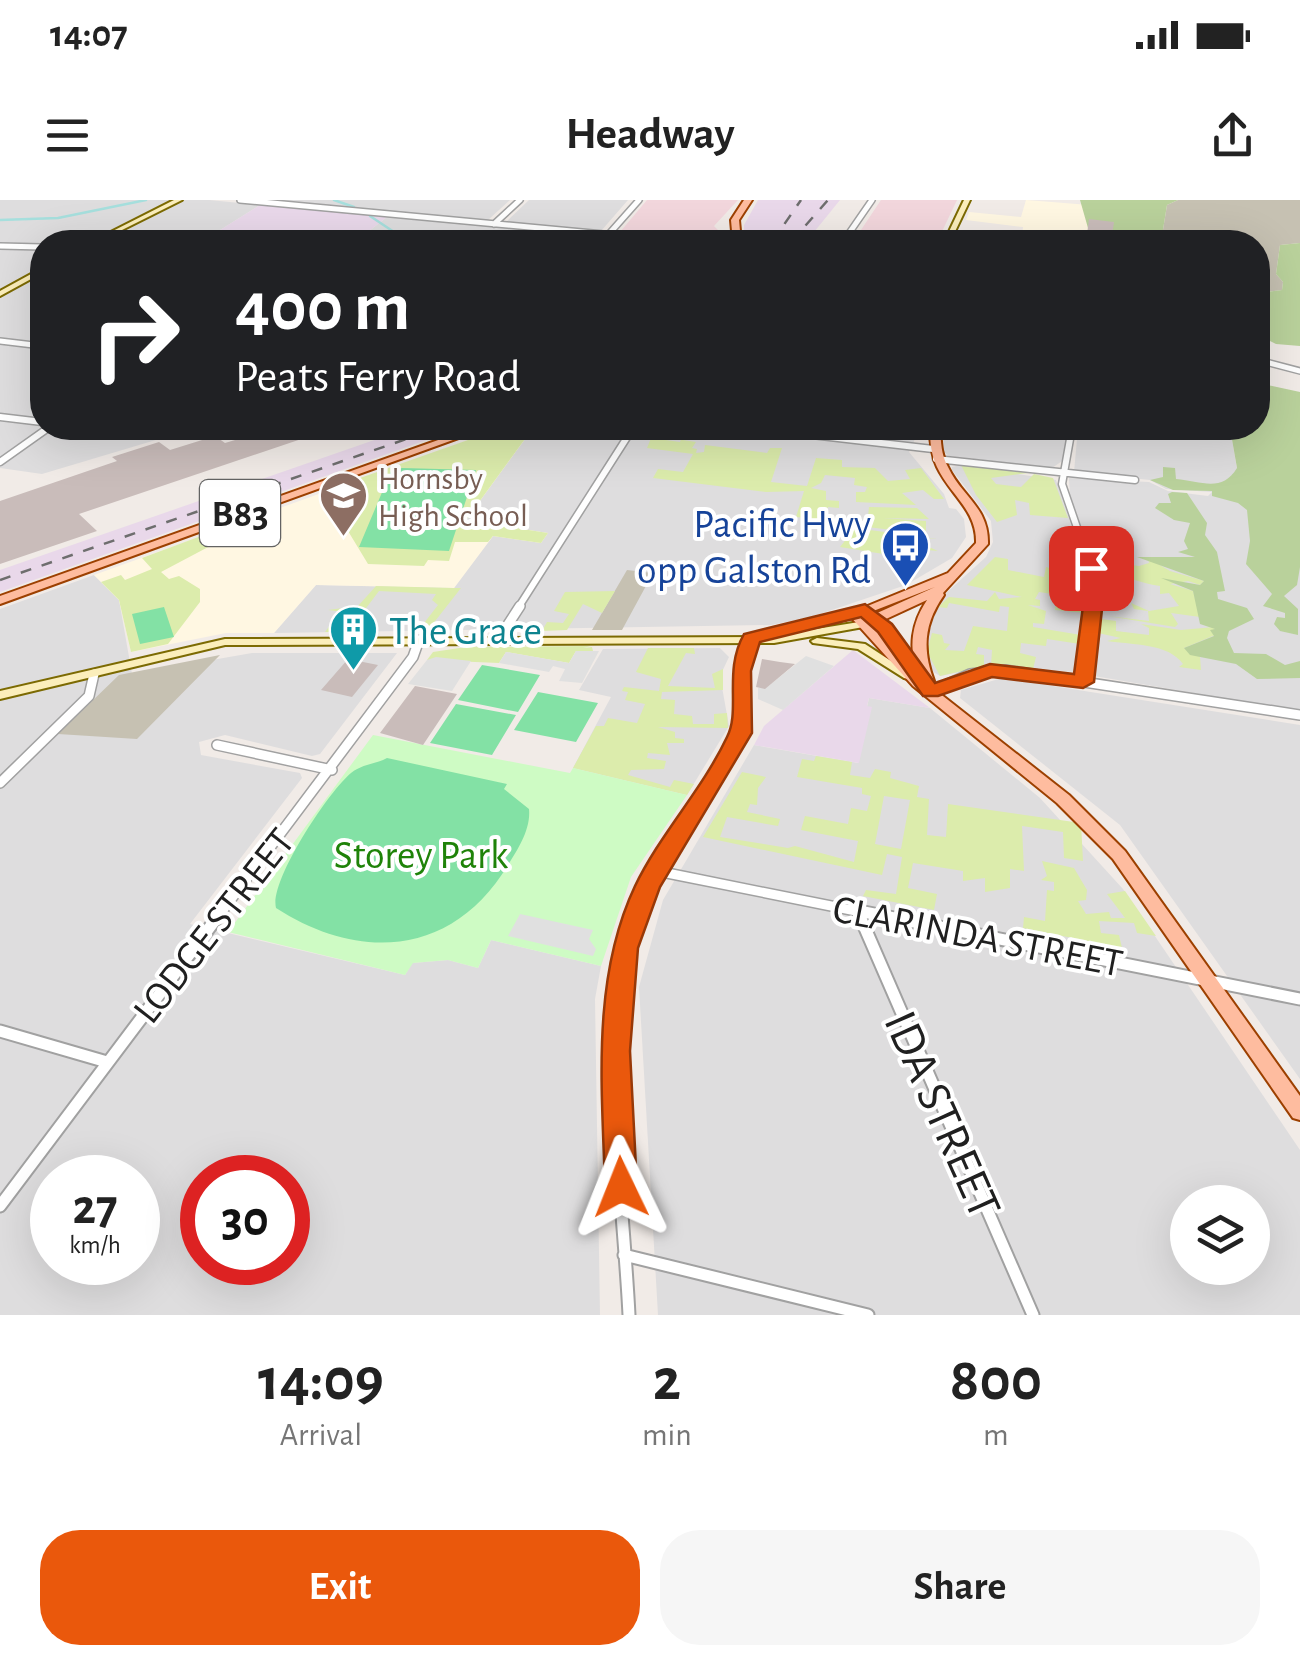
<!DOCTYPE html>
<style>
:root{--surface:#fff;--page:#f6f6f6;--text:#222;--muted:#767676;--accent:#ea580c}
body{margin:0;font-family:"Alegreya Sans",sans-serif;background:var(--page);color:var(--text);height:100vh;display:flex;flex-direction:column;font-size:38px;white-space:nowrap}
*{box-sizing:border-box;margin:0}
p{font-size:32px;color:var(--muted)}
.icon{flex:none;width:55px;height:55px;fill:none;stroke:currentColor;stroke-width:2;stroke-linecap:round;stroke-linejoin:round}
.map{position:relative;height:1115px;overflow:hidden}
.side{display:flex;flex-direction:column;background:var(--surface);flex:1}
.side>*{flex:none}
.top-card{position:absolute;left:30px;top:30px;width:1240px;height:210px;border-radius:40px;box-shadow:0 10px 40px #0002;background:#202124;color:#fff;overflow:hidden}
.fabs{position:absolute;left:1170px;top:985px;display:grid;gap:20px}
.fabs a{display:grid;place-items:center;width:100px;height:100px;border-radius:50%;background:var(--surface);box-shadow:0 10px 40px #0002;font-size:50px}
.speed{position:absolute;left:30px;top:955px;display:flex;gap:20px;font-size:50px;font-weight:700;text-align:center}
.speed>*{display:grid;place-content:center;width:130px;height:130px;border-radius:50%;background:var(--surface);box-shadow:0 10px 40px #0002;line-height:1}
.speed small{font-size:25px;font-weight:400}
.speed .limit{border:15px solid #d22;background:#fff;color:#111}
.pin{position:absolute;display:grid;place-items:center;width:85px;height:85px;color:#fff;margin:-42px;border-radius:20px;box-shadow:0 5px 15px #0006}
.me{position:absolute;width:110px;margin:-55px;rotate:358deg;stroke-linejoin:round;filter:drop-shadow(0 0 8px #0008)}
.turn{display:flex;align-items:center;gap:35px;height:210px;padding:0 40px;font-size:45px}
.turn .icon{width:130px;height:130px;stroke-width:2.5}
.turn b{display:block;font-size:70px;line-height:85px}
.eta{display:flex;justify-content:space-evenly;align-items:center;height:170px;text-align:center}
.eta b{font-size:60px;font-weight:700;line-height:70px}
.action{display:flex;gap:20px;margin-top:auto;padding:20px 40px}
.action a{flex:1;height:115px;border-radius:40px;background:var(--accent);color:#fff;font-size:40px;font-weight:700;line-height:115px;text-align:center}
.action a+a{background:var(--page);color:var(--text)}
.status{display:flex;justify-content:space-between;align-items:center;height:70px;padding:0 50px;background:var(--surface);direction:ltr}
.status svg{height:28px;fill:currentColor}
header{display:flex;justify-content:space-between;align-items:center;height:130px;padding:0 40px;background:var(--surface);font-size:45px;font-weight:700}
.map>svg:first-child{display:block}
.residential{fill:#deddde;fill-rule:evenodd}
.commercial{fill:#f2d6dc}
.industrial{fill:#e9d8ea}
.education{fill:#fff7e2}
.construction{fill:#c6c1b2}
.grass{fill:#dcecac;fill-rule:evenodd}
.forest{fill:#b9d19b}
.park{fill:#cefbc4}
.pitch{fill:#83e1a5}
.parking{fill:#e0e0e0}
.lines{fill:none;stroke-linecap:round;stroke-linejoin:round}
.stream{stroke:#a6dfdd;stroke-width:2.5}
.building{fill:#c9bcba}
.street-far3-casing{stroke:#a1a1a1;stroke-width:8}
.street-far2-casing{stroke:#a1a1a1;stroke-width:9}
.street-far1-casing{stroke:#a1a1a1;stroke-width:12}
.street-casing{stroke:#a1a1a1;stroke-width:15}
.secondary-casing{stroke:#7c6a02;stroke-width:4}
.primary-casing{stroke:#9d4000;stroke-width:4}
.street-far3{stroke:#fff;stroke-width:5}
.street-far2{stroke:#fff;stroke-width:6}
.street-far1{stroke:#fff;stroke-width:9}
.street{stroke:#fff;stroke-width:11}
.secondary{fill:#fbeebb;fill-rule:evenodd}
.primary{fill:#febc9f;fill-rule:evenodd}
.rail{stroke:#6e6e6e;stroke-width:2.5;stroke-dasharray:11 11;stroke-linecap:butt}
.route{fill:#ea580c;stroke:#983908;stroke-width:2.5}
.labels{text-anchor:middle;stroke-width:8;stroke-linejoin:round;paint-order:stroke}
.far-education-label{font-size:32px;fill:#785e54;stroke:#fff;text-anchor:start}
.shield{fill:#fff;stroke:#636363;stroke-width:2.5}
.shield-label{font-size:38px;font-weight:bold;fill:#202020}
.transit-label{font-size:40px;fill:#164399;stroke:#fff;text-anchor:end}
.culture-label{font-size:40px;fill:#0d838f;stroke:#fff;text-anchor:start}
.park-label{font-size:40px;fill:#1f8309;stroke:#fff}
.street-label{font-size:40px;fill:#202020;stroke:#fff}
.near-street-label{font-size:48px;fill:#202020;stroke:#fff}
</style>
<div class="status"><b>14:07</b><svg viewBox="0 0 49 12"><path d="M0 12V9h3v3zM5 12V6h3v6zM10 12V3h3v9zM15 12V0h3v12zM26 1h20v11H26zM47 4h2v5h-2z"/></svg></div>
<header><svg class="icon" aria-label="menu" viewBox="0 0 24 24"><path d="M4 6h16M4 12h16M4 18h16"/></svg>Headway<svg class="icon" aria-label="share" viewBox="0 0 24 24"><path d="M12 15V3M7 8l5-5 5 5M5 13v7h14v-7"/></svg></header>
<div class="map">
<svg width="1300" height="1115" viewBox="0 0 1300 1115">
<rect width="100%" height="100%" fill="#f1ebe7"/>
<path class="residential" d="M 0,0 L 209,0 L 260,5 L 201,42 L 42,42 L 42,228 L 196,228 L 42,274 L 0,268 Z
M 274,0 L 510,0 L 488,20 Z
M 529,0 L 628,0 L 601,31 L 506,22 Z
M 387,17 L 658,42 L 303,42 L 311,37 L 355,42 Z
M 533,228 L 920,228 L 909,252 L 944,294 L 949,308 L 956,309 L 964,319 L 966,337 L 952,358 L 906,385 L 811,417 L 771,425 L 274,433 L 316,385 L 454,388 L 493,336 L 465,321 Z
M 943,228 L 1068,228 L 1065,259 L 1052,268 L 949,256 L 944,252 Z
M 1078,228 L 1230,228 L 1237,269 L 1300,275 L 1300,511 L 1094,476 L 1090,454 L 1096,428 L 1097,369 L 1070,296 L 1069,278 L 1149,282 L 1168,291 L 1208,296 L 1212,292 L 1166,289 L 1150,280 L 1074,272 Z
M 961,265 L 1056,280 L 1087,372 L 1076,472 L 991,466 L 940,476 L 927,468 L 922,448 L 935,403 L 986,357 L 993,342 L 991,321 L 952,270 L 952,267 Z
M 94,375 L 119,400 L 132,474 L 252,453 L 397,453 L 320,554 L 312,556 L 225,535 L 199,542 L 201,555 L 300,573 L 302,578 L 190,724 L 405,775 L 412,763 L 448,760 L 478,768 L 491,740 L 601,766 L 595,799 L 600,1115 L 0,1115 L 0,409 ZM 52,978 L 138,978 L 138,1062 L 52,1062 ZM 202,978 L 288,978 L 288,1062 L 202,1062 Z
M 720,448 L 729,457 L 720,476 L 729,526 L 687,595 L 573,568 L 611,497 L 579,490 L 603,449 Z
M 1002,478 L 1300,525 L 1300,879 L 1120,625 L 960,498 L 961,490 Z
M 869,498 L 930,508 L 1040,598 L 1123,689 L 1300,950 L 1300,1115 L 658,1115 L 639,787 L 663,700 L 754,545 L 858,563 L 871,507 L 867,507 ZM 1188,1002 L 1252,1002 L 1252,1068 L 1188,1068 Z"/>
<path class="commercial" d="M 647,0 L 738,0 L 714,26 L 723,35 L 720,41 L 620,32 Z
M 881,0 L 957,0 L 937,42 L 853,42 Z"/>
<path class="industrial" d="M 758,0 L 840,0 L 806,42 L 756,42 L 744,33 L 744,25 Z
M 260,5 L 387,17 L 355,42 L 311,37 L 303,42 L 201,42 Z
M 409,228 L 460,228 L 0,392 L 0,370 Z
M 853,450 L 930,508 L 869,498 L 867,506 L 872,507 L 859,563 L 754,545 L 764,526 Z"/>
<path class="education" d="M 1026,0 L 1153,10 L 1154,42 L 1059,42 L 1022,37 L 1023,27 L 966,20 L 969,12 L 1021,17 Z
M 502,228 L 533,228 L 466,320 L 548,333 L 541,343 L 493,336 L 454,388 L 316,385 L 274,433 L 226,433 L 131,452 L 119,400 L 94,375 Z"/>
<path class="construction" d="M 1178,0 L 1300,0 L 1300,43 L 1280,45 L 1276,74 L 1283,82 L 1282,90 L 1258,93 L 1258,42 L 1161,42 L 1167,5 Z
M 627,370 L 653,373 L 622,430 L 592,430 Z
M 220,455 L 137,539 L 58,534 L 119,475 Z"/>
<path class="grass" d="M 502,228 L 533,228 L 466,320 L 548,333 L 541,343 L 493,336 L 488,342 L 455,342 L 449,361 L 428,360 L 424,366 L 368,364 L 348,331 L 350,318 L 345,313 L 328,318 L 351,309 L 326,290 Z
M 685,228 L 703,228 L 702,232 L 689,230 L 683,240 L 696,242 L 692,248 L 697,249 L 696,253 L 704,252 L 705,245 L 767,253 L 770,248 L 782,248 L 771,282 L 807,286 L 816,258 L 842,260 L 842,267 L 875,268 L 888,281 L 910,279 L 905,270 L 921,268 L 944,299 L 934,299 L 923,290 L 902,293 L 916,305 L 856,302 L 856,292 L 865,292 L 867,287 L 854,285 L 855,278 L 825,275 L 821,283 L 811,288 L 826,291 L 826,300 L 839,301 L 839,308 L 828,307 L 824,320 L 796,317 L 804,291 L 766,292 L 653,278 L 658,269 L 683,272 L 693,254 L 647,248 L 651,238 L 680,242 Z
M 961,265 L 1028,273 L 991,278 L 996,284 L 1021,287 L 1034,274 L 1053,278 L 1068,318 L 1030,315 L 1029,303 L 1015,300 L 1017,315 L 997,322 L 976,295 Z
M 869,307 L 917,308 L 929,319 L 883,318 L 926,321 L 926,334 L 867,327 Z
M 855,328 L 937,339 L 924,338 L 922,344 L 938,351 L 905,348 L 902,357 L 840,347 Z
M 201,336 L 212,345 L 161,372 L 169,379 L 179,376 L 200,389 L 200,402 L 168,444 L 131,452 L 119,400 L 101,382 L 121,375 L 125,380 L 152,369 L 142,358 Z
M 995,357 L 1008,359 L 1008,370 L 1044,377 L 1046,367 L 1087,378 L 1086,386 L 1068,387 L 1086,392 L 1085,413 L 1055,410 L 1056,400 L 1064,401 L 1065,396 L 1039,392 L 1035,399 L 1040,400 L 1040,406 L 1028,405 L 1046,411 L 1044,424 L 1033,423 L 1033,427 L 1081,435 L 1080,444 L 1047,439 L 1046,446 L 1021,443 L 1020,453 L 1036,457 L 1033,469 L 991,466 L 992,450 L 978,447 L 976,454 L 984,455 L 984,466 L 940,476 L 927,452 L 932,433 L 942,435 L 944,443 L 950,444 L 945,450 L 964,451 L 973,426 L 1007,431 L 1009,407 L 1000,406 L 999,412 L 949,403 L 947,408 L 938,407 L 949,397 L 987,401 L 995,392 L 999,399 L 1022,397 L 967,385 Z
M 1148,358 L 1170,371 L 1204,381 L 1200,385 L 1188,381 L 1170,384 L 1193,391 L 1200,417 L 1171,413 L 1178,424 L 1175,427 L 1108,416 L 1149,421 L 1148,411 L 1134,409 L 1131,403 L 1149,411 L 1179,406 L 1169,393 L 1160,394 L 1160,386 C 1139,383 1124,375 1101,371 L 1098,361 L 1139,366 L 1149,363 Z
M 376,386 L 454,388 L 461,388 L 432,425 L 434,431 L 407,431 L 421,427 L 438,405 L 432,400 L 436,394 L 379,391 L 348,432 L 325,432 L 331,424 L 342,426 L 352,413 L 328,410 L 358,406 Z
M 615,391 L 602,413 L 583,404 L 567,430 L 542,431 L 547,422 L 563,423 L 569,414 L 554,411 L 565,392 Z
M 1101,419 L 1116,421 L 1116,431 L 1149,435 L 1149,428 L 1141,424 L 1181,430 L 1214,427 L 1215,435 L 1184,448 L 1200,457 L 1201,470 L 1179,467 L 1183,464 C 1168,443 1133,445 1107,441 L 1121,438 L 1098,433 Z
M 591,446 L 583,448 L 592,447 L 593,451 L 576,451 L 569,463 L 506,452 L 499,463 L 427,460 L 433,452 L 466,447 Z
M 648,448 L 694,448 L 695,454 L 686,453 L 668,486 L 715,488 L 712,474 L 723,469 L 723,490 L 662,492 L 661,499 L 675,500 L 674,514 L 692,516 L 693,524 L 714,524 L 714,514 L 727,513 L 728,528 L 658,527 L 675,532 L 675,538 L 684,539 L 684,543 L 667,543 L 670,555 L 648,553 L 647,558 L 666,561 L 664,569 L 631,570 L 628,575 L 670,587 L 674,580 L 694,584 L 687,595 L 573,568 L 596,526 L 604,526 L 608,518 L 637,523 L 645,504 L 625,500 L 628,492 L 622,491 L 624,487 L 659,491 L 661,479 L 636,472 Z
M 816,556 L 852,562 L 850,575 L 870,578 L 875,569 L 891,572 L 890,578 L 919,586 L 917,597 L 929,599 L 927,635 L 946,637 L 948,604 L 1081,623 L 1083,661 L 1064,658 L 1063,632 L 1022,626 L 1024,671 L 1010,669 L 1010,688 L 985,692 L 985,678 L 963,681 L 963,671 L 913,663 L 908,688 L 937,694 L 934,710 L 863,696 L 866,690 L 896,694 L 902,657 L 887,654 L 882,675 L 703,637 L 742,572 L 766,577 L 758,588 L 757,605 L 750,604 L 747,612 L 780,619 L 778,626 L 727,617 L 720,637 L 788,648 L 795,646 L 854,662 L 858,641 L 801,630 L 805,616 L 848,624 L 851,608 L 867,611 L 871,596 L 862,594 L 862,588 L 797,577 L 802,559 L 814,561 ZM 884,596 L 910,600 L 901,649 L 875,644 Z
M 1042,661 L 1074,668 L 1087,690 L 1086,700 L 1078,701 L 1086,714 L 1109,712 L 1111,718 L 1125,718 L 1107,694 L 1125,691 L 1156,736 L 1137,733 L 1134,723 L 1099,721 L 1101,733 L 1119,735 L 1122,748 L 1023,728 L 1024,717 L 1045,721 L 1047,690 L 1054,691 L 1054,682 L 1041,680 L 1047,676 Z"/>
<path class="forest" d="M 1080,0 L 1178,0 L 1167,5 L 1161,42 L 1092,42 Z
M 1300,43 L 1300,146 L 1276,144 L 1258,135 L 1258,93 L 1282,90 L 1283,82 L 1276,74 L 1280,45 Z
M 1258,183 L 1300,192 L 1300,367 L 1297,385 L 1284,396 L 1298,409 L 1298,435 L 1280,431 L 1274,424 L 1277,417 L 1285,418 L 1285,413 L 1263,406 L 1272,394 L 1246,364 L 1250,341 L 1247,310 L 1238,303 L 1212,296 L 1212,291 L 1173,290 L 1150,280 L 1163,277 L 1163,267 L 1175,268 L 1176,279 C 1201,281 1222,293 1237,268 L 1230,228 L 1258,228 Z
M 1172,292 L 1187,293 L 1207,323 L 1205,335 L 1217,352 L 1225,391 L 1217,392 L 1218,399 L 1247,408 L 1254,419 L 1229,431 L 1227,438 L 1234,453 L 1266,454 L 1285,465 L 1300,461 L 1300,478 L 1257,479 L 1236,464 L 1190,455 L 1184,448 L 1214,436 L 1210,430 L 1215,429 L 1200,424 L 1193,391 L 1161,378 L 1200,385 L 1204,381 L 1137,357 L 1195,357 L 1178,352 L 1188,349 L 1184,341 L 1190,323 L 1174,320 L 1155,308 L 1159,303 L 1171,303 L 1168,294 Z"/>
<path class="park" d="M 373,535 L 570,573 L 573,568 L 687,595 L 631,677 L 601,766 L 491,740 L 478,768 L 448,760 L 413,763 L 405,775 L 228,732 Z"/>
<path class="pitch" d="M 402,268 L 476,270 L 449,351 L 359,347 L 391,271 Z
M 164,407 L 174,437 L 140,444 L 132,414 Z
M 482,465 L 540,475 L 518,512 L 458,500 Z
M 538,492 L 598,503 L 576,542 L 514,530 Z
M 456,504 L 516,515 L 492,555 L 430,543 Z
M 387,558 L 507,584 L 504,589 L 529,609 C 531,629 518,649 508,665 C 454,755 361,763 276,708 C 269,681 329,591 351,573 C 362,564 376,564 387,558 Z"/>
<path class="parking" d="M 576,451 L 599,451 L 582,483 L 559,481 L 565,469 L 553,466 L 549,472 L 499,463 L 506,452 L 569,463 Z
M 806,456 L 834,466 L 783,510 L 758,499 L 758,488 L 767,487 Z
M 436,457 L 471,461 L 452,491 L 408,484 L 427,460 Z
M 520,714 L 593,730 L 589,739 L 596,749 L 593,756 L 508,736 Z"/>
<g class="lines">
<path class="stream" d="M 334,0 L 354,7
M 370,16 L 409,42
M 0,20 L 58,18 L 146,0"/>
</g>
<path class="building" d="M 1089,19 L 1114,22 L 1111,42 L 1086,42 Z
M 275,228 L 331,229 L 79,314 L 97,331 L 0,364 L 0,301 L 117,261 L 112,257 L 159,242 L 170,250 L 215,236 L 225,243 Z
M 348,459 L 378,465 L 352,497 L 321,490 Z
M 762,459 L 780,462 L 795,464 L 765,489 L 756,487 Z
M 415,486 L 457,494 L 423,545 L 380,533 Z"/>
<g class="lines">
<defs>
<path id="street-far3" d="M 240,0 L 689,42
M 494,24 L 520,0
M 608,35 L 639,0
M 843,42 L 872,0
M 1075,42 L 1076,38
M 1164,42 L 1176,37
M 0,46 L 42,47
M 0,141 L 42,146
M 1258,160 L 1300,171"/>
<path id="street-far2" d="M 0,217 L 42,222
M 87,228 L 122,228
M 752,228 L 933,249
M 1072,228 L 1062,284 L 1091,368 L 1092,408
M 936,259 L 1135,280
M 0,262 L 48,228
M 518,408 L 633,228"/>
<path id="street-far1" d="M 498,440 L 520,406
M 1083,482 L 1092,406
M 930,492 L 970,474 L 1005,470 L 1300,515
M 217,545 L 332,570
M 0,583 L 89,496 L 94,474
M 657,671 L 871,714
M 220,714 L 413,457 L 419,440
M 637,714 L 647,686 L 741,533 L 740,471 L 751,438"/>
<path id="street" d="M 859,711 L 1300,799
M 858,712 L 1033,1115
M 0,831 L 107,862
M 0,1006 L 222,711
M 624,1055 L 868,1115
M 629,1115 C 623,992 597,827 638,711"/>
<path id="secondary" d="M 174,0 L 182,0 L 98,42 L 91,42 Z
M 964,0 L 970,0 L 950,42 L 944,42 Z
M 42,68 L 42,73 L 0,96 L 0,91 Z
M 855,411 L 860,414 L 859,416 L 786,434 L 865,421 L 869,422 L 870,424 L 869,426 L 774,443 L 225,445 L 0,499 L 0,491 L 225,439 L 774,437 L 782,435 L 777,432 L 779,430 Z
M 817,438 L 865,444 L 914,476 L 908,479 L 904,478 L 858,449 L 813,443 L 811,441 Z"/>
<path id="primary" d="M 744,0 L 752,0 L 739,20 L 741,42 L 733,42 L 731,20 Z
M 472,228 L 486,228 L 0,404 L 0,396 Z
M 930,228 L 940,228 C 941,242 941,255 948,267 C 962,297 989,307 988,344 L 943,393 L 944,395 C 924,423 922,449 934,481 L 929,485 L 1069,595 L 1125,651 L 1300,896 L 1300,920 L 1293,918 L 1113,659 L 1057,603 L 913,486 L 848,414 L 948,373 L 976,343 C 977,310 950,295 937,267 C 931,254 930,242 930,228 ZM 935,387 L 866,418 L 863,415 ZM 927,400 C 911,424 909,447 917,474 L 873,425 Z"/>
</defs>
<use href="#street-far3" class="street-far3-casing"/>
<use href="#street-far2" class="street-far2-casing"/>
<use href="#street-far1" class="street-far1-casing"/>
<use href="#street" class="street-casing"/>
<use href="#secondary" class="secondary-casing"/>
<use href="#primary" class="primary-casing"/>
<use href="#street-far3" class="street-far3"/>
<use href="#street-far2" class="street-far2"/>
<use href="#street-far1" class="street-far1"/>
<use href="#street" class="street"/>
<use href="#secondary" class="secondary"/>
<use href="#primary" class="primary"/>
<path class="rail" d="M 772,42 L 801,0
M 791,42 L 828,0
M 0,380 L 438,228"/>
</g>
<path class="route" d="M 1091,362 L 1100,368 L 1104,391 L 1094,482 L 1083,488 L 992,477 L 938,496 L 923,496 L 878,432 L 861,417 L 760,442 L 751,471 L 752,533 L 660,687 L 638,748 L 630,851 L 637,987 L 632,997 L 621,1001 L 610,997 L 605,987 C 602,887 591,779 635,686 C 660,634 702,590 727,537 C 741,510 723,471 744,434 L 865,404 L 892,424 L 935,483 L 990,464 L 1074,474 L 1085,391 L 1082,368 Z"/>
<defs>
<symbol id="school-pin" viewBox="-11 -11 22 30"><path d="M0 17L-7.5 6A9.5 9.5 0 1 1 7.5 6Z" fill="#8d6e63" stroke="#fff"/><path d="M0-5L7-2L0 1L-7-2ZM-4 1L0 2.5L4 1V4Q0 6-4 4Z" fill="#fff"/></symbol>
<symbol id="bus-pin" viewBox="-11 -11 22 30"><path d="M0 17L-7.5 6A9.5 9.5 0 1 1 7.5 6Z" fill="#1a4fb4" stroke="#fff"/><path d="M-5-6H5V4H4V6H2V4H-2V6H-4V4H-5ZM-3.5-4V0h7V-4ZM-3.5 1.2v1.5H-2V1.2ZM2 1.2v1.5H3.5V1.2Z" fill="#fff"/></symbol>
<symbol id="building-pin" viewBox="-11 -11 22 30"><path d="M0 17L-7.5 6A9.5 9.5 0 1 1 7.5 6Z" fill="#0f9aa8" stroke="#fff"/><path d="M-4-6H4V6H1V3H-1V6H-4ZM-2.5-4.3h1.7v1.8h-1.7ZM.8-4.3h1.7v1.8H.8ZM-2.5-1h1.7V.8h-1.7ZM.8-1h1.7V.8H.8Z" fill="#fff"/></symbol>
</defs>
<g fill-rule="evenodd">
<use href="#school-pin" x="316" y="268" width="55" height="75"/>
<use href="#bus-pin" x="878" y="318" width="55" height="75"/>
<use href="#building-pin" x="326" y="402" width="55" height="75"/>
</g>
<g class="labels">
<g class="far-education-label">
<text x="378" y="289">Hornsby<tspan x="378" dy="37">High School</tspan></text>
</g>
<rect class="shield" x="200" y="280" width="80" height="66" rx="8"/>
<g class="shield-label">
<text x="240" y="326">B83</text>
</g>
<g class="transit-label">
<text x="871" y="337">Pacific Hwy<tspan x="871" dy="46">opp Galston Rd</tspan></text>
</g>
<g class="culture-label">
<text x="389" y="444">The Grace</text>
</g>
<g class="park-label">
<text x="421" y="668">Storey Park</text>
</g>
<g class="street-label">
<text transform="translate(213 725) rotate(-52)" y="14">LODGE STREET</text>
<text transform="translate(978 735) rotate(11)" y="14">CLARINDA STREET</text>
</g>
<g class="near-street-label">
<text transform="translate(944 914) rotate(66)" y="17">IDA STREET</text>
</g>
</g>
</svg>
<div class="fabs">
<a><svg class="icon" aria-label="layers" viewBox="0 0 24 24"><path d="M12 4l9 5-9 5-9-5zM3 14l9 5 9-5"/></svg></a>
</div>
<div class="speed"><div>27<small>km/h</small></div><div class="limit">30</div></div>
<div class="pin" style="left:1091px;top:368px;background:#d93025"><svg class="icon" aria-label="arrive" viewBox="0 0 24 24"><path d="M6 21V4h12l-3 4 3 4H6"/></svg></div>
<svg class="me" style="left:621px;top:987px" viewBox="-20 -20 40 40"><path d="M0-17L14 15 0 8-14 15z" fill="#ea580c" stroke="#fff" stroke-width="4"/></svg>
<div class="top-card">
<div class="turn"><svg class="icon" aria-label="right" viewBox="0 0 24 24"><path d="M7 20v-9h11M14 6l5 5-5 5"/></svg><div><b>400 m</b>Peats Ferry Road</div></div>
</div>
</div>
<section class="side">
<div class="eta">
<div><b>14:09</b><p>Arrival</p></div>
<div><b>2</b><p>min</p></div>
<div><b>800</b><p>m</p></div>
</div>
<div class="action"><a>Exit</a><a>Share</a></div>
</section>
